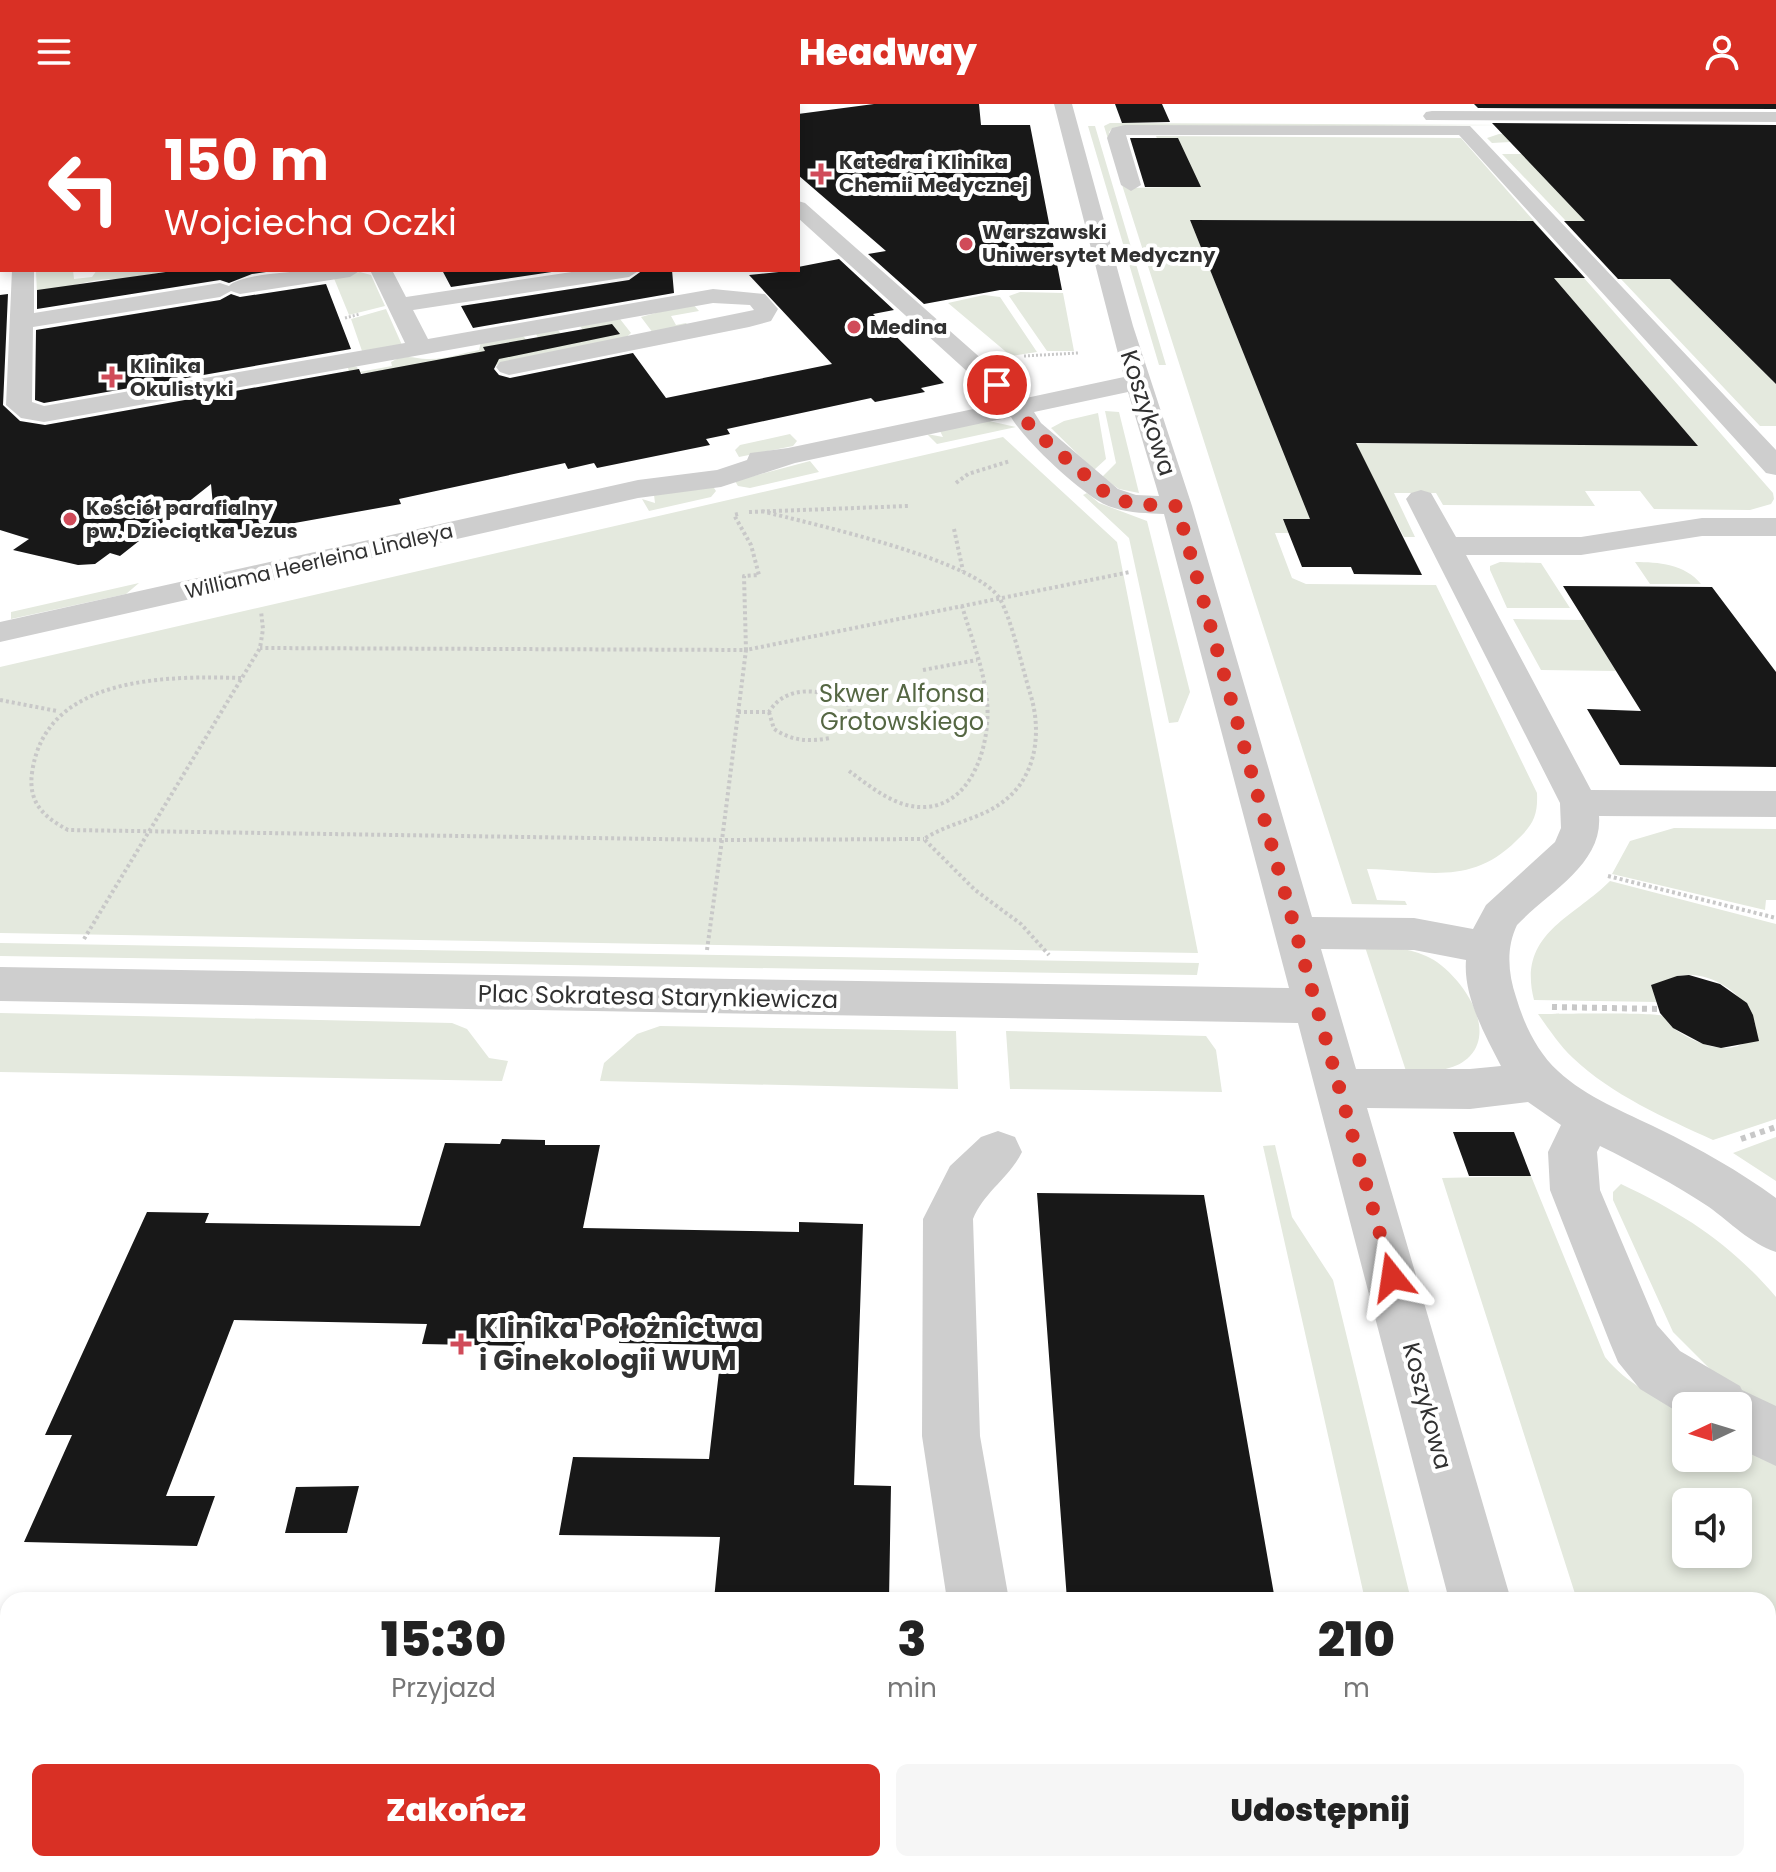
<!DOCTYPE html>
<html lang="pl">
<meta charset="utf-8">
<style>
:root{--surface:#fff;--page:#f6f6f6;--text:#222;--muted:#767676;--accent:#d93025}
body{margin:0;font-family:Poppins,sans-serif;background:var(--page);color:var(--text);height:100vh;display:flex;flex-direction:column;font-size:30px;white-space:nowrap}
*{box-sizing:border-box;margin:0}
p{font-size:26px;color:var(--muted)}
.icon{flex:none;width:44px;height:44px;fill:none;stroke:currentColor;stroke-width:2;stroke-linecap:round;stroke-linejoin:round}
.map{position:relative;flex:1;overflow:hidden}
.details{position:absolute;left:0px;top:1488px;width:1776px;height:280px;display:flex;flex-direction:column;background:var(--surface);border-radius:24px 24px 0 0;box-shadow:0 4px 12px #0003}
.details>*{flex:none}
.banner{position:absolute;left:0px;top:0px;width:800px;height:168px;box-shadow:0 4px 12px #0003;background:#d93025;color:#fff;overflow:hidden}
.needle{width:52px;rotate:266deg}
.buttons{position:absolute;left:1672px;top:1288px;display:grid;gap:16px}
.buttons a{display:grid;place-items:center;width:80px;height:80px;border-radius:12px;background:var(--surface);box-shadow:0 4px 12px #0003;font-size:40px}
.pin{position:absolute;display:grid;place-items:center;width:68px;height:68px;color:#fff;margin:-34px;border:4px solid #fff;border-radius:50%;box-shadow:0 2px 8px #0007}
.me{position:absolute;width:88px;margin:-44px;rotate:345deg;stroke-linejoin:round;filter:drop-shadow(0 0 6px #0008)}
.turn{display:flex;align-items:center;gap:28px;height:168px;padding:0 32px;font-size:36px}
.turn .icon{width:104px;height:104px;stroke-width:2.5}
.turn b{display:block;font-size:56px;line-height:68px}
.eta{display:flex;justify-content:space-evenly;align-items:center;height:136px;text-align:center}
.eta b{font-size:48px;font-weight:800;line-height:56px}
.primary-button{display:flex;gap:16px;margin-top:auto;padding:16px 32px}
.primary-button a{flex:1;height:92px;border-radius:12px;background:var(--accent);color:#fff;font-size:32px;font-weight:800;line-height:92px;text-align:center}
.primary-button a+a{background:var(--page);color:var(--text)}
header{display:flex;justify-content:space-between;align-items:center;height:104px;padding:0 32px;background:var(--accent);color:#fff;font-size:36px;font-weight:800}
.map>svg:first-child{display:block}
.green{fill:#e4e9de;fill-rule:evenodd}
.building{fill:#181818}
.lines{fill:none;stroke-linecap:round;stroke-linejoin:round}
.path-far3{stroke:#c8c8c8;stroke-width:3;stroke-dasharray:2 2;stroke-linecap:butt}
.path-far2{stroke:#c8c8c8;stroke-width:4;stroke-dasharray:3 3;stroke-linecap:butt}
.path-far1{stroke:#c8c8c8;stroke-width:6;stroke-dasharray:5 5;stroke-linecap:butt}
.path{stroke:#c8c8c8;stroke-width:7;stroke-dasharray:6 6;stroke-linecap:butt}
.minor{fill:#cecece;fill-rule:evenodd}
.route{stroke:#d93025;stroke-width:14;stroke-dasharray:0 25.2}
.poi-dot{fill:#d04b59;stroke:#fff;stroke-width:3}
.labels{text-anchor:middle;stroke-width:8;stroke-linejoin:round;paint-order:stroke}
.far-poi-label{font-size:20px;font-weight:bold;fill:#313131;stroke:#fff;text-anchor:start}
.far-street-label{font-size:20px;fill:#313131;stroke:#fff}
.street-label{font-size:24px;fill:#313131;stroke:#fff}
.park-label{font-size:24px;fill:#556743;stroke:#fff}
.near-poi-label{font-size:28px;font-weight:bold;fill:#313131;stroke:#fff;text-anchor:start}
</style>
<header><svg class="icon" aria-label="menu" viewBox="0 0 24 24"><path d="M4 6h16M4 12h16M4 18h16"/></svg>Headway<svg class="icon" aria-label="person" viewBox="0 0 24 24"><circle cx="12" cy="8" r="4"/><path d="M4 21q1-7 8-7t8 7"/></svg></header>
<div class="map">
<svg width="1776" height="1768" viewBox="0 0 1776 1768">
<rect width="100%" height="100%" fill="#fff"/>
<path class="green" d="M 1110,19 L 1509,21 L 1113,24 L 1109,28 L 1127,84 L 1178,83 L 1156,32 L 1461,34 L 1773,389 L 1774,395 L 1771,400 L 1750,406 L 1654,405 L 1640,387 L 1585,387 L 1595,402 L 1443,401 L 1436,389 L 1394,389 L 1415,433 L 1404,433 L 1394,414 L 1330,414 L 1289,429 L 1275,429 L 1292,474 L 1306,480 L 1436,481 L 1537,689 C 1538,712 1533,721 1516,737 C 1470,783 1423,766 1367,765 L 1377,796 L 1405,797 L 1407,801 L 1352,800 L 1123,84 L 1104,22 ZM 1190,116 L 1505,117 L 1697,341 L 1280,339 Z
M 1088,22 L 1095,22 L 1166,261 L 1159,261 Z
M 1499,30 L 1566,31 L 1652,157 L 1606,159 L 1502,50 L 1539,50 L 1510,38 L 1492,39 L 1487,34 Z
M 73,166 L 74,175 L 92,173 L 97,166 L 176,166 L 116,176 C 105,171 59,186 37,190 L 36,167 Z
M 1661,166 L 1776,280 L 1776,322 L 1760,322 L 1620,174 Z
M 360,168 L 371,171 L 385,202 L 349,211 L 333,172 Z
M 1020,188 L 1063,189 L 1074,247 L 1047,247 L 1009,192 Z
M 984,191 L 1000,193 L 1037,248 L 1011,252 L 948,199 Z
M 692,199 L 699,207 L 671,212 L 676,221 L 686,219 L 690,224 L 653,229 L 641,213 Z
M 386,205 L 402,241 L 362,247 L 351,215 Z
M 620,215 L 631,229 L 622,237 L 496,261 L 345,270 L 349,267 L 347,261 L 357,263 L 359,268 L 392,262 L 391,258 C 406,249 415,255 427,255 C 444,256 463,249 479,246 L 481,238 L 518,231 L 524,233 L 530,241 L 541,239 L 536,230 L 558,226 L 565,235 L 586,230 L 580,222 Z
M 1105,307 L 1119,308 L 1139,389 L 1119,385 L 1102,373 L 1116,359 Z
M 1098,309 L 1106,355 L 1094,366 L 1051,324 L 1064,317 Z
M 989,317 L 1016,323 L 937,340 L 927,330 L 943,333 L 940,327 Z
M 790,330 L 797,337 L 793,342 L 739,353 L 735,346 L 740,341 Z
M 1003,333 L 1117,438 L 1198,849 L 0,829 L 0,563 Z
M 810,357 L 819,368 L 750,384 L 738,382 L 735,377 Z
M 712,381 L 716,387 L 711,393 L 649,407 L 642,395 L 655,399 L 654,391 Z
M 1087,389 L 1099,399 L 1147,417 L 1190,588 L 1178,618 L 1169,619 L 1129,434 L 1083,391 Z
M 1500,458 L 1541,459 L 1570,504 L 1507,504 L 1490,466 L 1490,462 Z
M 1635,458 C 1658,458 1685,460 1701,480 L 1650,480 Z
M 139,479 L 126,490 L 11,515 L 11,508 Z
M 1513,515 L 1585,516 L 1616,567 L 1541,566 Z
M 1674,724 L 1776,725 L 1776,796 L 1766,796 L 1765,806 L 1612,770 L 1630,737 Z
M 1610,777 L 1776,820 L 1776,1015 L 1713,1036 C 1665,1014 1612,991 1573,954 C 1559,941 1549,925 1538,910 C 1556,910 1655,908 1663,912 C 1668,915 1672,923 1676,926 C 1698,942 1744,958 1756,923 C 1748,885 1690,852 1658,883 L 1657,898 L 1534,896 C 1517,830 1572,815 1610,777 Z
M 0,839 L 1199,859 L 1197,871 L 0,852 Z
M 1365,843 C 1387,843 1406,843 1426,852 C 1455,864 1499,921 1470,952 C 1454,969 1428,967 1406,967 Z
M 0,909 L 452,919 L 467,925 L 489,954 L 508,957 L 502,977 L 0,968 Z
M 660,922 L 956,927 L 958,985 L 600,977 L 604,959 L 637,930 Z
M 1006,927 L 1206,932 L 1216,946 L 1222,988 L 1010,985 Z
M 1776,1033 L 1776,1077 L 1733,1049 Z
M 1275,1041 L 1292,1113 L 1333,1176 L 1411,1496 L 1365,1496 L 1263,1042 Z
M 1531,1072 L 1605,1253 C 1627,1280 1655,1293 1686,1309 L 1686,1354 L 1738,1354 L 1738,1335 L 1776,1355 L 1776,1768 L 1664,1768 L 1662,1760 L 1768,1760 L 1768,1496 L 1577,1496 L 1442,1074 ZM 1686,1398 L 1738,1398 L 1738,1450 L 1686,1450 Z
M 1621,1080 C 1684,1110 1730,1139 1776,1193 L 1776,1310 L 1725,1280 L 1673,1228 L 1613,1096 L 1613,1088 Z
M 751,1760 L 838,1760 L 846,1768 L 739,1768 Z"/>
<path class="building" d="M 874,0 L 979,0 L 981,21 L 1030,21 L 1062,186 L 1000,186 L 924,200 L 868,150 L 886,147 L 798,71 L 798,10 Z
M 1115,0 L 1162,0 L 1170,18 L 1122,19 Z
M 1474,0 L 1776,0 L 1776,5 L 1478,4 Z
M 1492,19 L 1776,21 L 1776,280 L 1670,175 L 1618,175 L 1564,117 L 1585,117 Z
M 1130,34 L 1178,34 L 1201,83 L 1145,83 Z
M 1190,116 L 1533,117 L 1585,174 L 1554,174 L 1698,342 L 1356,339 L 1422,471 L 1354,470 L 1351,463 L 1302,463 L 1283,415 L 1310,415 Z
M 839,155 L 894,206 L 873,210 L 944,279 L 921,284 L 925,288 L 875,298 L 871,294 L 727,325 L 730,330 L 706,335 L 710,341 L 597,364 L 594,359 L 568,365 L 565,359 L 399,395 L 401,400 L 216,433 L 211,380 L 120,452 L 110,449 L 95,460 L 78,461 L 13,446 L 29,435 L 0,426 L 0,191 L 8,190 L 3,301 L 20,317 L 45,321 L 359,265 L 361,270 L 485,247 L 483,243 L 612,220 L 620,230 L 499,255 L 494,265 L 499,271 L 510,274 L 633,249 L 666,294 L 832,260 L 749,171 L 798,166 L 798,163 Z
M 180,166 L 280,166 L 252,170 L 229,179 L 220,176 L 37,205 L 37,186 Z
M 442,166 L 565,166 L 451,183 Z
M 643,166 L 672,166 L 674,189 L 473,224 L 461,202 L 629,176 Z
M 326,180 L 351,245 L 44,299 L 35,296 L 36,226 L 220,196 L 231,190 L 240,193 Z
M 1563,482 L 1712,483 L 1776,568 L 1776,663 L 1620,661 L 1587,605 L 1641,607 Z
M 1689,871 L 1720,880 L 1747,899 L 1753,911 L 1759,937 L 1721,944 L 1703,940 L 1673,924 L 1660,909 L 1651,881 L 1677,872 Z
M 1453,1028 L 1514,1028 L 1531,1072 L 1469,1072 Z
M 502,1035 L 545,1036 L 545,1041 L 600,1041 L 583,1124 L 799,1128 L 799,1118 L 863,1120 L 854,1381 L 891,1382 L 889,1496 L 714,1496 L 720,1433 L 559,1431 L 573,1353 L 709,1355 L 722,1241 L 619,1239 L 622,1222 L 529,1220 L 524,1242 L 422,1240 L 427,1220 L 234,1216 L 166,1392 L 215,1392 L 197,1442 L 24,1438 L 72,1331 L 45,1331 L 147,1108 L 209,1109 L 205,1119 L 420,1122 L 445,1039 L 500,1040 Z
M 1037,1089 L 1204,1091 L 1275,1496 L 1067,1496 Z
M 359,1382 L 347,1429 L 285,1429 L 296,1383 Z"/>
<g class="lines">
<path class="path-far3" d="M 345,214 L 360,210
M 1024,252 L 1078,249"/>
<path class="path-far2" d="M 956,379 L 968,370 L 1010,357
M 762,407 C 810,420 976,455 1000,495 C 1011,514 1023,566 1030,589 C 1041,623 1038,665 1011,691 C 987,715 951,717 924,735 L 975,786 L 1021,820 L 1049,851
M 749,408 L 908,402
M 738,410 L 734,411 L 751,441 L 759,471 L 744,472 L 746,546 L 1130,468
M 954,425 L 963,467
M 923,566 L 977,556
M 241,574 C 167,572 45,571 32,669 C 28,699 44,713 68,726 L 722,736 L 746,546 L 260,544
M 0,596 L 57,607
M 738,608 L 769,608 C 786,580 821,585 847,597 L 851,612
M 769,608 L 774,625 C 792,637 809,638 830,634
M 849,667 C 871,683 897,705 926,703 C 974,700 991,637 987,597 C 984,565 971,533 962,502
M 1608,772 L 1776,814
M 84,835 L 260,544 L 263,525 L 261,507
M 707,846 L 722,736 L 924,735"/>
<path class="path-far1" d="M 1552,903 L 1659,905
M 1741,1035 L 1776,1023"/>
<path class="path" d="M 1066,1760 L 1076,1768
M 1268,1760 L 1269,1768
M 526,1768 L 540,1760"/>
<path class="minor" d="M 0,0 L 39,0 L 2,2 L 2,6 Z
M 296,0 L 314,0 L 315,2 L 297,2 Z
M 482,0 L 511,0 L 480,2 Z
M 673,0 L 691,0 L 693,2 L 675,2 Z
M 1054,0 L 1072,0 L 1133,222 L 1192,402 L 1312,813 L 1414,814 L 1473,825 L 1486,801 L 1555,738 L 1561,724 L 1560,699 L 1406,395 L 1411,389 L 1421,386 L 1431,389 L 1456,433 L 1581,433 L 1702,414 L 1776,414 L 1776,432 L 1702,432 L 1581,451 L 1466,451 L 1591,686 L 1776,687 L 1776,713 L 1599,712 C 1603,761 1546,790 1517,821 C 1506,844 1508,869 1516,893 C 1524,920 1537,948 1558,967 C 1587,994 1625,1008 1659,1025 C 1700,1045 1739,1067 1776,1094 L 1776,1148 C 1750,1139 1731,1119 1709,1103 C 1674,1080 1637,1060 1600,1042 L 1597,1048 L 1600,1086 L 1657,1221 L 1680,1247 L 1740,1282 L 1742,1286 L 1776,1302 L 1776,1362 L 1738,1344 L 1738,1302 L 1686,1302 L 1686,1313 L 1640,1285 L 1618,1258 L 1610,1239 L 1550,1086 L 1548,1048 L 1561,1021 L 1528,998 L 1470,1005 L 1367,1004 L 1511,1496 L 1449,1496 L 1298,919 L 0,897 L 0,863 L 1289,884 L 1164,410 C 1142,409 1117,409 1097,396 C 1073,381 1025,337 1011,313 L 795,359 L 721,383 L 638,394 L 0,538 L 0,518 L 638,376 L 717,366 L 747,356 L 750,349 L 788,344 L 1002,299 L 798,114 L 798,97 L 805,99 L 1026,294 L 1124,273 ZM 1128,288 L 1159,392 L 1136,391 L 1118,385 L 1041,319 L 1034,308 ZM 1321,845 L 1414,846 L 1466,856 C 1463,892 1485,931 1501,962 L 1470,965 L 1356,965 Z
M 1432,7 L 1776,8 L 1776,18 L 1426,16 L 1423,12 L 1426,8 Z
M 1125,21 L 1470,22 L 1776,346 L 1776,371 L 1766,369 L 1459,31 L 1126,31 L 1141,81 L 1131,87 L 1121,81 L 1107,34 L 1112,24 Z
M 2,34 L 2,80 L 0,81 L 0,35 Z
M 12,166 L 34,166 L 34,209 L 220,179 L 229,182 C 244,166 336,166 361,166 L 350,173 L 240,190 L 231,187 L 220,193 L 33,223 L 32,298 L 44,302 L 405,239 L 370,166 L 392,166 L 406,193 L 585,166 L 640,166 L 629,173 L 413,206 L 428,235 L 713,185 L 765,190 L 778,205 L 771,217 L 749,223 L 509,271 L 500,268 L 496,263 L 500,258 L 754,206 L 750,201 L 713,199 L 44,318 L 21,314 L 6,301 Z
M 998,1027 L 1015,1033 L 1022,1048 C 1010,1073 984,1088 973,1115 L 980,1332 L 1009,1496 L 947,1496 L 922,1332 L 923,1115 L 950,1062 L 981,1033 Z
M 1517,1760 L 1587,1760 L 1589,1768 L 1519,1768 Z"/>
</g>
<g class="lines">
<path class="route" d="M 997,281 L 1012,293 L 1031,324 L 1108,391 L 1132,400 L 1177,402 L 1392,1173"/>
</g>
<g class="poi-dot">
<path d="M817 58h8v8h8v8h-8v8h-8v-8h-8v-8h8z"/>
<circle cx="966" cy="140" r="8"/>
<circle cx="854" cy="223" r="8"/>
<path d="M108 261h8v8h8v8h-8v8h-8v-8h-8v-8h8z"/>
<circle cx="70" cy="415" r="8"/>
<path d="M457 1228h8v8h8v8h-8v8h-8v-8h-8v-8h8z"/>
</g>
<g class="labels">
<g class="far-poi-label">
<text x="839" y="65">Katedra i Klinika<tspan x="839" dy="23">Chemii Medycznej</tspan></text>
<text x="982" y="135">Warszawski<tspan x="982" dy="23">Uniwersytet Medyczny</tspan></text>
<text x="870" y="230">Medina</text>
<text x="130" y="269">Klinika<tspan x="130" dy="23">Okulistyki</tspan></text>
<text x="86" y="411">Kościół parafialny<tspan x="86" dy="23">pw. Dzieciątka Jezus</tspan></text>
</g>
<g class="far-street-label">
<text transform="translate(319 457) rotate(-13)" y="7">Williama Heerleina Lindleya</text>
</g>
<g class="street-label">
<text transform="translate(1148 309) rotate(72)" y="8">Koszykowa</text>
<text transform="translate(658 893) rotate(1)" y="8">Plac Sokratesa Starynkiewicza</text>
<text transform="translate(1427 1302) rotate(75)" y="8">Koszykowa</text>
</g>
<g class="park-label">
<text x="902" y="598">Skwer Alfonsa<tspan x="902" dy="28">Grotowskiego</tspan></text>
</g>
<g class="near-poi-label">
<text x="479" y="1234">Klinika Położnictwa<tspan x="479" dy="32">i Ginekologii WUM</tspan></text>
</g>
</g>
</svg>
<div class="buttons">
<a><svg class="needle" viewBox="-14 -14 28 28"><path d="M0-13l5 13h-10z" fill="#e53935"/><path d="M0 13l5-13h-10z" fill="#767676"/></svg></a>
<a><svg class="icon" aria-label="sound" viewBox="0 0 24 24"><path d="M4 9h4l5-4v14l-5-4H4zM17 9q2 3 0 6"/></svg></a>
</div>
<div class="pin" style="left:997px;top:281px;background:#d93025"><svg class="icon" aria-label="arrive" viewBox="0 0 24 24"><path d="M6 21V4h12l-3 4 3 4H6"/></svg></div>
<svg class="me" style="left:1392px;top:1173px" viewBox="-20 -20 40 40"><path d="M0-17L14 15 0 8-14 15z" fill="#d93025" stroke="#fff" stroke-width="4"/></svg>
<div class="banner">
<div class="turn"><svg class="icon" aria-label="left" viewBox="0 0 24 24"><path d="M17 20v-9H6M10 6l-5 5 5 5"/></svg><div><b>150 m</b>Wojciecha Oczki</div></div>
</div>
<section class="details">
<div class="eta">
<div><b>15:30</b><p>Przyjazd</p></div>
<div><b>3</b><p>min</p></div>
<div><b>210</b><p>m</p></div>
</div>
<div class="primary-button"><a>Zakończ</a><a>Udostępnij</a></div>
</section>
</div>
